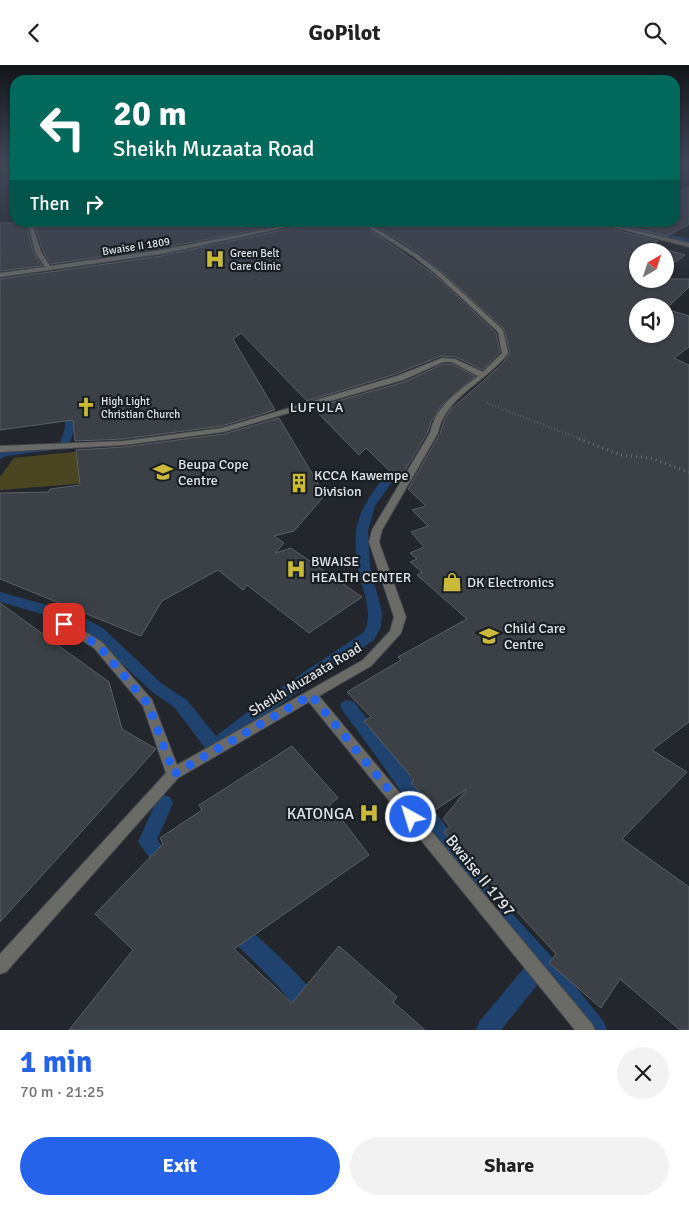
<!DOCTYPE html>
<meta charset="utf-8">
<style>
:root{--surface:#fff;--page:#f2f2f2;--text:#222;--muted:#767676;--accent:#2563eb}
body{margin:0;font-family:Signika,sans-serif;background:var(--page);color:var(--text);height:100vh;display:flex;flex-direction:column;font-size:19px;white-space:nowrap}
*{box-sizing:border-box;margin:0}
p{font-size:16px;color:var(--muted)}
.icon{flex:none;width:28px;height:28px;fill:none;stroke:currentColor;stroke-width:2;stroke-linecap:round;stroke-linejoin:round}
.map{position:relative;height:965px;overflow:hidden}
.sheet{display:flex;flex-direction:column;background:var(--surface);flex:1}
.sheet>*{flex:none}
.hud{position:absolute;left:10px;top:10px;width:670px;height:152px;border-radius:15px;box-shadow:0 1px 4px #0004;background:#00695c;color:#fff;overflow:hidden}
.needle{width:32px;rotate:39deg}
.fabs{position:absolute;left:629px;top:178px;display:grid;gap:10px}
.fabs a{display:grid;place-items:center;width:45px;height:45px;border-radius:50%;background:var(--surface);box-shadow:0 1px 4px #0004;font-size:25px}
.pin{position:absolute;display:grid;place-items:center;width:42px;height:42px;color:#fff;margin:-21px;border-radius:10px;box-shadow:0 2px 8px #0006}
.me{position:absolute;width:55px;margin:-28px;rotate:321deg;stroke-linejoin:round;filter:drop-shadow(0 0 4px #0008)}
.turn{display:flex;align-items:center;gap:18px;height:105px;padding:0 20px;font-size:22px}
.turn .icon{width:65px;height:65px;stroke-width:2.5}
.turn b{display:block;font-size:35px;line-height:42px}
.then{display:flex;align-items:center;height:48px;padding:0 20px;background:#0003;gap:10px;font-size:19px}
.round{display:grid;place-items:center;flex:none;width:52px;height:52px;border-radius:26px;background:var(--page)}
.summary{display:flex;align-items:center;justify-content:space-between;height:85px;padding:0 20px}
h1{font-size:30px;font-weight:700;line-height:38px;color:var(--accent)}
.action{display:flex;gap:10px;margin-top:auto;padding:10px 20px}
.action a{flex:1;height:58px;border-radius:30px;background:var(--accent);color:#fff;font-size:20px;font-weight:700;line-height:58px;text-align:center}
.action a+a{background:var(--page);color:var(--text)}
header{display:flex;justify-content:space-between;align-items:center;height:65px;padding:0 20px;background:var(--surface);font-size:22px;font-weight:700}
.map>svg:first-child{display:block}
.green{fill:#4b4621}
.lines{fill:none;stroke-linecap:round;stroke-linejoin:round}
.stream{fill:#1f436e;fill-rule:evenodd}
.building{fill:#3c4148;stroke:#5a6066;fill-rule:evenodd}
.minor-casing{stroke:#41454b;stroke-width:2}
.path-far2{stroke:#6d7076;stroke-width:1;stroke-dasharray:0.5 2;stroke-linecap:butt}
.path-far1{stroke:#6d7076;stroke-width:2.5;stroke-dasharray:0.5 2.5;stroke-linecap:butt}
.path{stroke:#6d7076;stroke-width:3;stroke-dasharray:1 4;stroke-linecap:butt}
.minor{fill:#6a6a66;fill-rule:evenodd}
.route{stroke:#2563eb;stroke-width:9;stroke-dasharray:0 16.2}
.labels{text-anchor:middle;stroke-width:4.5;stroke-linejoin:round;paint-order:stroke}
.far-street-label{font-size:11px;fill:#dfe2e6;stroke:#191e23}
.far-poi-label{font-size:11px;fill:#dfe2e6;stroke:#191e23;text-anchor:start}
.far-quarter-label{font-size:14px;letter-spacing:1px;fill:#dfe2e6;stroke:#191e23}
.poi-label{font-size:14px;fill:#dfe2e6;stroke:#191e23;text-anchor:start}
.street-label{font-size:14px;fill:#dfe2e6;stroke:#191e23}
.near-poi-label{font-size:16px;fill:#dfe2e6;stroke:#191e23;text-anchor:end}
.near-street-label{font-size:16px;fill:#dfe2e6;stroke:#191e23}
</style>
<header><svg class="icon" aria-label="back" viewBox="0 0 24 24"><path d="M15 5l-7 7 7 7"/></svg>GoPilot<svg class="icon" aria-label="search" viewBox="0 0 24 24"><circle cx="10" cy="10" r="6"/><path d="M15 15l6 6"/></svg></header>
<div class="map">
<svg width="689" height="965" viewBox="0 0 689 965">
<rect width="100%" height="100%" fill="#23272d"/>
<path class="green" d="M 93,385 L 99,417 L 0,425 L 0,412 L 14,393 Z"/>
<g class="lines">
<path class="stream" d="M 197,158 L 203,158 L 217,168 L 238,176 L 235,178 L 213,170 Z
M 309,158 L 317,158 L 268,171 L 265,169 Z
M 606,158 L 615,158 L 689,174 L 689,178 Z
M 207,180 L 209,181 L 209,183 C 194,186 168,193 155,185 L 158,183 L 180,184 Z
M 441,205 L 445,205 L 454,216 L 477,232 L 477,236 C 463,237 446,216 440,206 Z
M 70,335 L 75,338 L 75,363 L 68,383 L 6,391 L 0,394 L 0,386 L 60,378 L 65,363 L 65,338 Z
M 402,393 L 407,396 L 375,441 L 368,466 L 370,502 L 382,547 L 381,562 L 374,575 L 279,640 L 220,687 L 214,689 L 208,687 L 175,643 L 151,626 L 94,572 L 66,556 L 0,537 L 0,527 L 76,548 L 104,564 L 161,618 L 187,635 L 216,671 L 267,632 L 364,567 C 374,549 362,523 358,504 C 356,493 355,477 356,466 C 360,438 382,416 398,394 Z
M 348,635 L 354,637 L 396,692 L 487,819 L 490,826 L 487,833 L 480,836 L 473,833 L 384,702 L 342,645 L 340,641 L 342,637 Z
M 164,730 L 170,732 L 173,738 L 157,775 L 173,794 L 175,800 L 173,806 L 166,809 L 159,806 L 138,777 L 158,732 Z
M 503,843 L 510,846 L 550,890 L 604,957 L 607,965 L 582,965 L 543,913 L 501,965 L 476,965 L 479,957 L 529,897 L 496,860 L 493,853 L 496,846 Z
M 235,855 L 242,858 C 273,885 321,927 337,965 L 313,965 C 288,930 260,901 228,872 L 225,865 L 228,858 Z"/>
</g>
<path class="building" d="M 689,122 L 689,159 L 667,171 L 609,158 L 675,158 L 675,130 Z
M 0,158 L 26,158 L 33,187 L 42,201 L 0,206 Z
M 34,158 L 292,158 L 161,183 L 51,199 L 43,186 Z
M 308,158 L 360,158 L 435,210 L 496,268 L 500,287 L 483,305 L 456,292 L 441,291 L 396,309 L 307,336 L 241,268 L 233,274 L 275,345 L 222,361 L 124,374 L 75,376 L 73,355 L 0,365 L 0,214 L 161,191 L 306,160 Z
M 370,158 L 595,158 L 597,160 L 658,176 L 650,180 L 685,190 L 665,204 L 665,186 L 638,186 L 638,214 L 689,214 L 689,222 L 666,244 L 689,251 L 689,282 L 674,293 L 689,300 L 689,657 L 652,685 L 687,707 L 622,774 L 689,822 L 689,965 L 680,965 L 620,914 L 601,943 L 549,898 L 556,889 L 444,767 L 450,762 L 443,754 L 467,724 L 435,745 L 411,717 L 414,715 L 364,656 L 371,652 L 347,627 L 401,595 L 398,592 L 467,554 L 417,510 L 422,507 L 410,497 L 417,494 L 410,488 L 424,482 L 411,467 L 428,461 L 412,445 L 426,441 L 408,424 L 440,369 L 444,356 L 450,345 L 501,300 L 510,288 L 504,264 L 441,206 L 418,187 ZM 638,241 L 665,241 L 665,269 L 638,269 Z
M 443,299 L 452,299 L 475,311 L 441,341 L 431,357 L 428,367 L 399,415 L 366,383 L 359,390 L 313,343 L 404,317 Z
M 279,353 L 325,430 L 294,466 L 274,471 L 284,478 L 275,488 L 291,483 L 362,532 L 309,568 L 247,520 L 243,525 L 218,505 L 162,536 L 141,571 L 0,514 L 0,428 L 49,427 L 50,424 L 80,420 L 76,385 L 124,382 L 223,369 Z
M 0,538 L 109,617 L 122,664 L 156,684 L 0,857 Z
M 292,681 L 338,733 L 330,739 L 369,790 L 234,884 L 292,938 L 339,881 L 397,932 L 393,937 L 425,965 L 69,965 L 133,885 L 95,849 L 163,779 L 160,773 L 202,745 L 199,740 Z"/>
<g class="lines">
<defs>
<path id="minor" d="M 28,158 L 32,158 L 41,187 L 50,201 L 161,185 L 299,158 L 306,158 L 161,189 L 0,212 L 0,208 L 45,202 L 35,187 Z
M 362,158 L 367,158 L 417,189 L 440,207 L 503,265 L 508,288 C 487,317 445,331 438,368 L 382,465 L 379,477 L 406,552 L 401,568 L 371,601 L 319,631 L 592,959 L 595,965 L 575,965 L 309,637 L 178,713 L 6,907 L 0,909 L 0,889 L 166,708 L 143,641 L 94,583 L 60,562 L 58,559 L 60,556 L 68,556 L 102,577 L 152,635 L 177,700 L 363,595 L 390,566 L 394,552 L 369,477 L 372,465 L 430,368 C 436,340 458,327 478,311 L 452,297 L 443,297 L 403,315 L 223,367 L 124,380 L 0,387 L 0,381 L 124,376 L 222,363 L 397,311 L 442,293 L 455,294 L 483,307 L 502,288 L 498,267 L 436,209 L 413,191 Z
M 597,158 L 603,158 L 689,178 L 689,182 Z"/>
</defs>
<use href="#minor" class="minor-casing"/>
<path class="path-far2" d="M 0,118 L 15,117"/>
<path class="path-far1" d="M 487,338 L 583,375"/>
<path class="path" d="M 579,374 L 621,390 L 650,393 L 689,407"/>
<use href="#minor" class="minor"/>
</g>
<linearGradient id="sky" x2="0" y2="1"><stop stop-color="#131519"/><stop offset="0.42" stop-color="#3f4757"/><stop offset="1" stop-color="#3f4757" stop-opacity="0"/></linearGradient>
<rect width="689" height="234" fill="url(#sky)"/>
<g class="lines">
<path class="route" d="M 64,559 L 98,580 L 148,639 L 174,709 L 311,630 L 411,752"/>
</g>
<defs>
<symbol id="hospital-bare" viewBox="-9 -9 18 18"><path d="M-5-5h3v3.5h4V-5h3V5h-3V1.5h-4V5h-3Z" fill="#cbba39" stroke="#191e23" stroke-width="2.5" paint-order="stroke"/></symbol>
<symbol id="church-bare" viewBox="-9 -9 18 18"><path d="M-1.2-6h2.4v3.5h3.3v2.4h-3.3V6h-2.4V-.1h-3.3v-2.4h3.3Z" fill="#cbba39" stroke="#191e23" stroke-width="2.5" paint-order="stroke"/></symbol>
<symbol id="school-bare" viewBox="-9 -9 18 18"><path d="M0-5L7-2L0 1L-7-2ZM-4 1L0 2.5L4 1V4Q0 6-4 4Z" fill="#cbba39" stroke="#191e23" stroke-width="2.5" paint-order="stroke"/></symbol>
<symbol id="building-bare" viewBox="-9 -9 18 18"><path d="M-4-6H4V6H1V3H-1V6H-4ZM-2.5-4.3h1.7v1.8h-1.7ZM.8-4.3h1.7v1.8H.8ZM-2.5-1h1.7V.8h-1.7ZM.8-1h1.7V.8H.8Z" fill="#cbba39" stroke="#191e23" stroke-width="2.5" paint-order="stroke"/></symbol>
<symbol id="shop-bare" viewBox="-9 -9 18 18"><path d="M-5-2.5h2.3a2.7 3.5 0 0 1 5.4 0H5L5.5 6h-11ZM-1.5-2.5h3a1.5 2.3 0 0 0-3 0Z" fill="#cbba39" stroke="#191e23" stroke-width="2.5" paint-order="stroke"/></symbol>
</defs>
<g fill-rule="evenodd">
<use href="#hospital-bare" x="201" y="180" width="28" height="28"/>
<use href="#church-bare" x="72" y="328" width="28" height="28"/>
<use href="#school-bare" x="149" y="393" width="28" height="28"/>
<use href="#building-bare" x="285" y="404" width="28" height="28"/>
<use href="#hospital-bare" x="282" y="490" width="28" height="28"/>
<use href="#shop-bare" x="438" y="503" width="28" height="28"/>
<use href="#school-bare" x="475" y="557" width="28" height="28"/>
<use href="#hospital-bare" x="355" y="734" width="28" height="28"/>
</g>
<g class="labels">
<g class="far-street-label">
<text transform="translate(136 181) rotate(-9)" y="4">Bwaise II 1809</text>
</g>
<g class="far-poi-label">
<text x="230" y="192">Green Belt<tspan x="230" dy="13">Care Clinic</tspan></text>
<text x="101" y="340">High Light<tspan x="101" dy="13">Christian Church</tspan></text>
</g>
<g class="far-quarter-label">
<text x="317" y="347">LUFULA</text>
</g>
<g class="poi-label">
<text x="178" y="404">Beupa Cope<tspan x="178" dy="16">Centre</tspan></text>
<text x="314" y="415">KCCA Kawempe<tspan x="314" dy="16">Division</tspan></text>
<text x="311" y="501">BWAISE<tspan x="311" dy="16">HEALTH CENTER</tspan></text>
<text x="467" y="522">DK Electronics</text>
<text x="504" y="568">Child Care<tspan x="504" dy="16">Centre</tspan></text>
</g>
<g class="street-label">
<text transform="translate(305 614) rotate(-31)" y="5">Sheikh Muzaata Road</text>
</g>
<g class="near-poi-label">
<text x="354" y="754">KATONGA</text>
</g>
<g class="near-street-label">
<text transform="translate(481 810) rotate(51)" y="6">Bwaise II 1797</text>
</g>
</g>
</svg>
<div class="fabs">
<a><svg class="needle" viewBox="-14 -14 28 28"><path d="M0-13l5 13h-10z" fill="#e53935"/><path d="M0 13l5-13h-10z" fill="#767676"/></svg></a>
<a><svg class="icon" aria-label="sound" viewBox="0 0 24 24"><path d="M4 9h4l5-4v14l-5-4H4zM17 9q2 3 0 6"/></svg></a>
</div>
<div class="pin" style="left:64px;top:559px;background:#d93025"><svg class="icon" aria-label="arrive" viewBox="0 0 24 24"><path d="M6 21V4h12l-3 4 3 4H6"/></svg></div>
<svg class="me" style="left:411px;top:752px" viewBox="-20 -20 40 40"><circle r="17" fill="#2563eb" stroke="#fff" stroke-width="3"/><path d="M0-11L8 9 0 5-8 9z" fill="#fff"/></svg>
<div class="hud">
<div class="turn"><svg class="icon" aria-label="left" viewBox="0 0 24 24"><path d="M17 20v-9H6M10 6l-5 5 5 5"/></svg><div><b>20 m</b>Sheikh Muzaata Road</div></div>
<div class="then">Then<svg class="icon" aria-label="right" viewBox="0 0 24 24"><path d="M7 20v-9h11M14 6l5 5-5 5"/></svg></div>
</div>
</div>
<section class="sheet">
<div class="summary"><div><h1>1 min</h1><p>70 m · 21:25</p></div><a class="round"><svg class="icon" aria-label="close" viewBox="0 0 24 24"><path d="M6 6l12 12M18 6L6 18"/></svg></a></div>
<div class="action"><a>Exit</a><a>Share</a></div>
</section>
